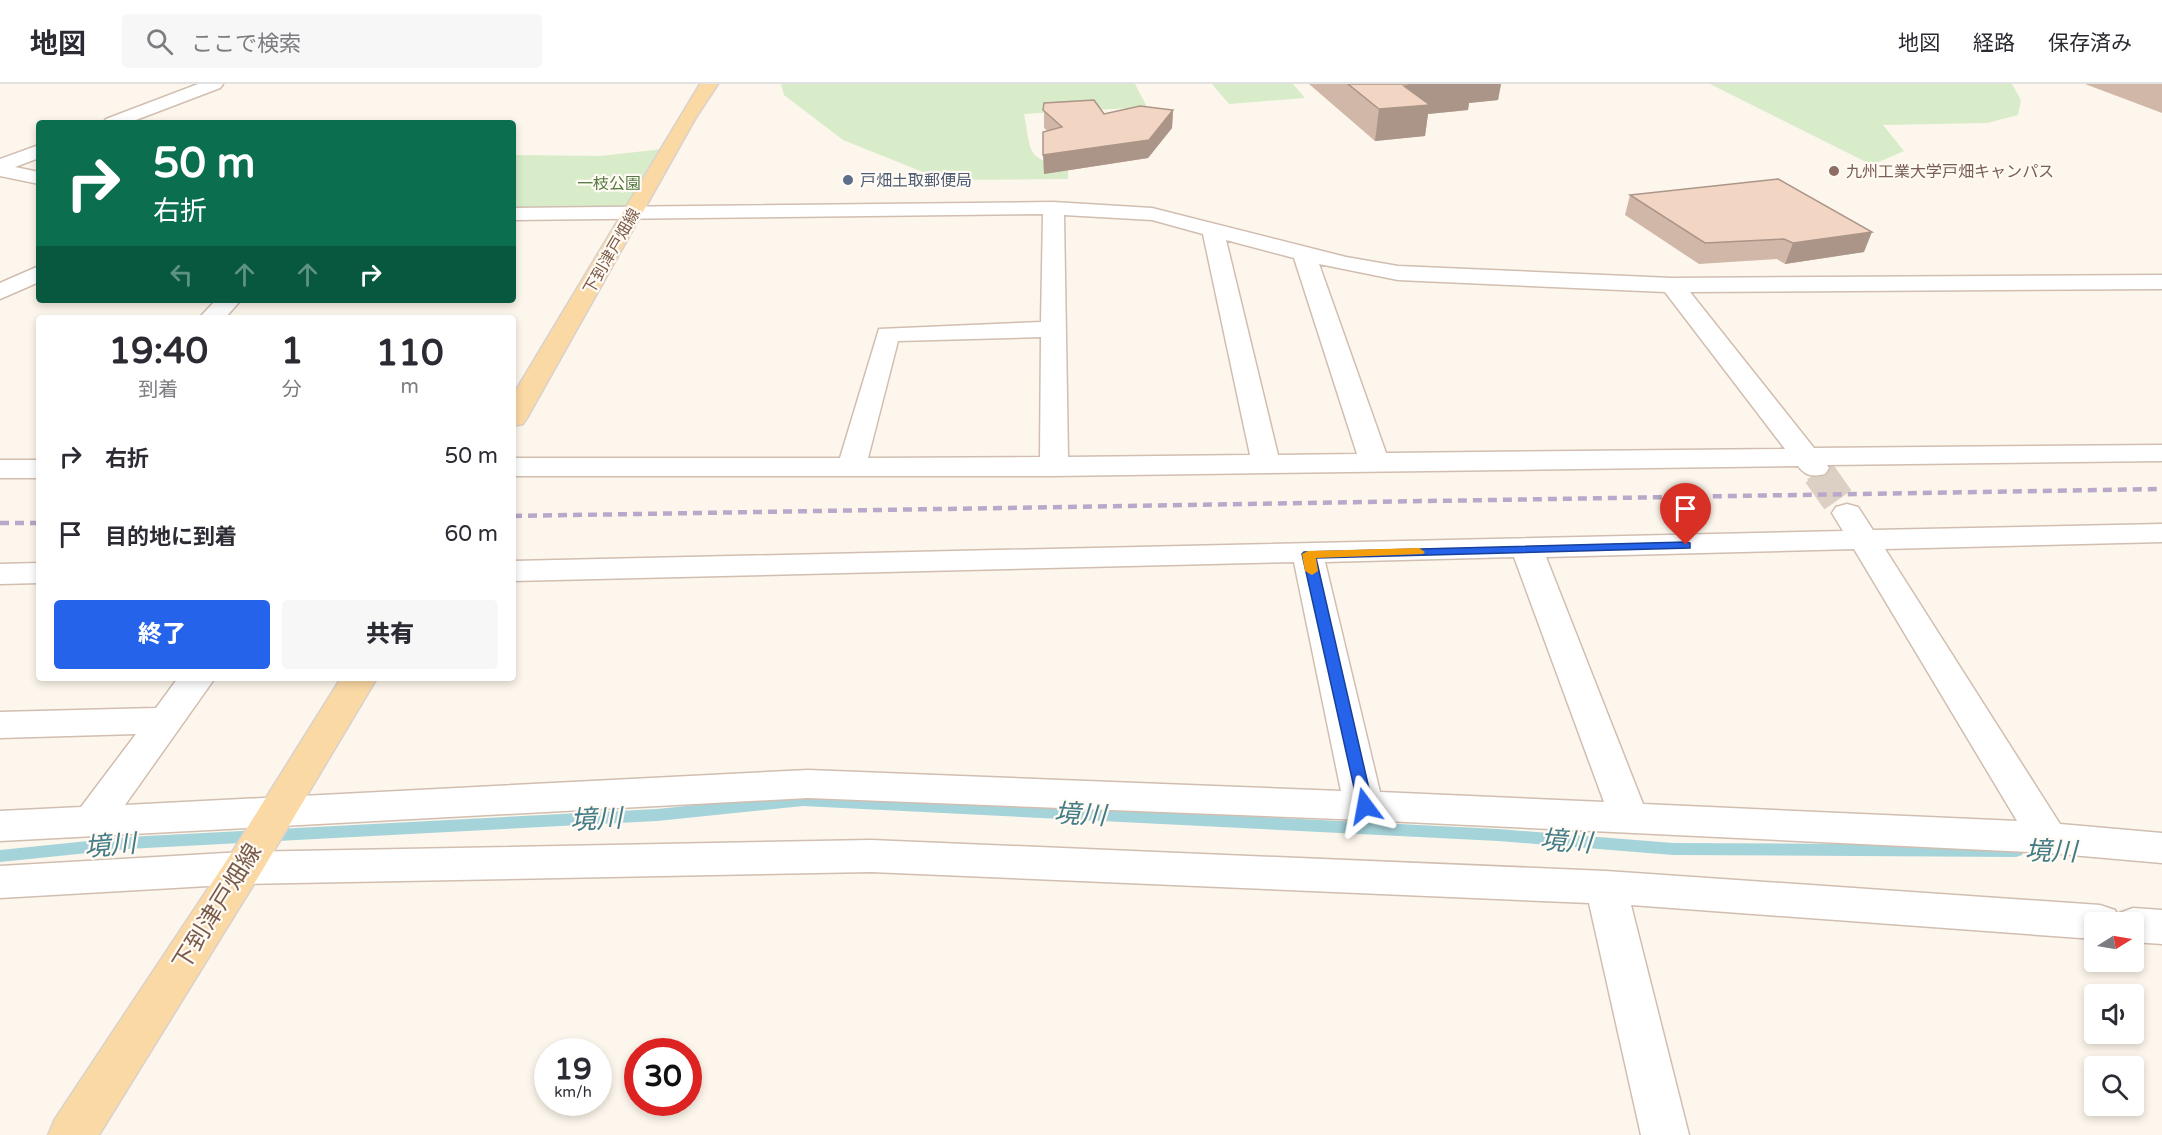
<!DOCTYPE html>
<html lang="ja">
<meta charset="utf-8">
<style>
:root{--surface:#fff;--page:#f7f7f7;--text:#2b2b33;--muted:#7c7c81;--line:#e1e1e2;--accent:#2563eb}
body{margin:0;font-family:"Varela Round","Noto Sans JP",sans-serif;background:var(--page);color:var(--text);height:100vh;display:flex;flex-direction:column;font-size:22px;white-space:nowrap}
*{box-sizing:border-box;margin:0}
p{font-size:20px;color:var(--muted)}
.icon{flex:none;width:33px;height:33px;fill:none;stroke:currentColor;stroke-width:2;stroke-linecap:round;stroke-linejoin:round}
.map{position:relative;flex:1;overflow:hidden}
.sheet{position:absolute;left:36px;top:231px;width:480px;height:366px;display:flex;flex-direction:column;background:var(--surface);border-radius:6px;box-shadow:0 3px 9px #0003}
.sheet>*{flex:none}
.top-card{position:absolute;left:36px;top:36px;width:480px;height:183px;border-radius:6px;box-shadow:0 3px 9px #0003;background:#0b6e4f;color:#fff;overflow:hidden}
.needle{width:39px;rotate:79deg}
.controls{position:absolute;left:2084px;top:828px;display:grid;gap:12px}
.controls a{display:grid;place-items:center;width:60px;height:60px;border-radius:6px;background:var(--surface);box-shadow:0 3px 9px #0003;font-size:30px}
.speed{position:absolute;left:534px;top:954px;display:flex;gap:12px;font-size:30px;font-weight:700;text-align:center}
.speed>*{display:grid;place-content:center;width:78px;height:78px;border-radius:50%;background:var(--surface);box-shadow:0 3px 9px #0003;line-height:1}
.speed small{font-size:15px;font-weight:400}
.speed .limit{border:9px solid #d22;background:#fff;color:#111}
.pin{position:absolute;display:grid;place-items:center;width:51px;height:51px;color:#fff;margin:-62px -26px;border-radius:50% 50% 50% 0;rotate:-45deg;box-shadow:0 0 6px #0007}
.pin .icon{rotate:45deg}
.me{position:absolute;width:66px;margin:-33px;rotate:347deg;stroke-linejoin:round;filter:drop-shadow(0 0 4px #0008)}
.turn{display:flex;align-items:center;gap:21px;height:126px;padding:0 18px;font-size:27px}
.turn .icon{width:78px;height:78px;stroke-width:2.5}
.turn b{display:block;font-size:42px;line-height:51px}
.lanes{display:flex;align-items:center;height:57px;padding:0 18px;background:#0003;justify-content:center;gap:30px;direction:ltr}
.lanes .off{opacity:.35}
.eta{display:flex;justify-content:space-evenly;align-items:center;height:102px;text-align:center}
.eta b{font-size:36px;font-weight:800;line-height:42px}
.primary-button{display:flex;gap:12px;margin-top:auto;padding:12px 18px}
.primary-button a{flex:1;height:69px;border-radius:6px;background:var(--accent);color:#fff;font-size:24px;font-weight:800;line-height:69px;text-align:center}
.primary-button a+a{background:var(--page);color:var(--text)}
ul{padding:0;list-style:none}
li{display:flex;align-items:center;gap:18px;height:78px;padding:0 18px}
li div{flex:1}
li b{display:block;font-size:22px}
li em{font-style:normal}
header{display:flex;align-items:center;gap:36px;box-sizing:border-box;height:84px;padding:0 30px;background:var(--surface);border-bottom:2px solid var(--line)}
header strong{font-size:28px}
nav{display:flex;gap:33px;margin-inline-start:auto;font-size:21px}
.search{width:420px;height:54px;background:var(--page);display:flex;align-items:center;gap:15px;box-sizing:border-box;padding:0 21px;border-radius:6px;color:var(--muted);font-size:22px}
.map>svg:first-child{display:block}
.green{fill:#d8ecc9}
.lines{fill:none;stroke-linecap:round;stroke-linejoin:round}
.stream{fill:#a5d3da;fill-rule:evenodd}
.minor-tunnel-far1{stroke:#dcd0c4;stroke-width:26;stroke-dasharray:26 13;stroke-linecap:butt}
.minor-tunnel{stroke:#dcd0c4;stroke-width:33;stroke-dasharray:33 16;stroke-linecap:butt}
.minor-casing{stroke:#d1beb0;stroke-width:3}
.major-casing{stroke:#dad1cd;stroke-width:3}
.minor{fill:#fff;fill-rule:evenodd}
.major{fill:#fbd9a5;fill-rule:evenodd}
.rail{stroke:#b9a8c9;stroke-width:4.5;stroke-dasharray:9 6;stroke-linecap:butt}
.wall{fill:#d1b7a8}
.shaded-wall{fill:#aa9588}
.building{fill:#f3d5c3;stroke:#aa9588;stroke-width:1.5}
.route{fill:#2563eb;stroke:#184099;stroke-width:1.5}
.slow{fill:#f59e0b}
.education-dot{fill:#8d6e63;stroke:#fffaf3;stroke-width:2}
.service-dot{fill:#5c6f8a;stroke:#fffaf3;stroke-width:2}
.labels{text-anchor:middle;stroke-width:4.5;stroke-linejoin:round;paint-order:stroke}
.far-education-label{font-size:16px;fill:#785e54;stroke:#fffaf3;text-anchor:start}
.far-service-label{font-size:16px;fill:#4e5e75;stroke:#fffaf3;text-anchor:start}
.far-park-label{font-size:16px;fill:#537a41;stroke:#fffaf3}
.far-street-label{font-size:16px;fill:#7a5c4d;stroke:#fffaf3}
.near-street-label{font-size:24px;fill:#7a5c4d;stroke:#fffaf3}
.near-water-label{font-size:26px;font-style:italic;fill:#437c86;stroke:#fffaf3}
</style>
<header>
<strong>地図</strong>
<div class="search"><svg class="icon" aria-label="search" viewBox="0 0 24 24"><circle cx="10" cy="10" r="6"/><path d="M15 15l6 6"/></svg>ここで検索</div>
<nav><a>地図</a><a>経路</a><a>保存済み</a></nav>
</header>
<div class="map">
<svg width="2162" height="1051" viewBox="0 0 2162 1051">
<rect width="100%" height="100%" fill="#fdf6ec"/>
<path class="green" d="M 781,0 L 1135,0 L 1147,23 L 1024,30 C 1032,71 1025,72 1068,86 L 1068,95 L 943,96 L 843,56 L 784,11 Z
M 1212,0 L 1293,0 L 1305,14 L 1229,20 Z
M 1710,0 L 2012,0 L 2021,16 L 2018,31 L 1987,39 L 1883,41 L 1904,67 L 1872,81 Z
M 663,65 L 627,127 L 513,128 L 513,71 L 600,72 Z"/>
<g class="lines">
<path class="stream" d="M 803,710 L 1498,745 L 1673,759 L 2016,761 L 2022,763 L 2024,767 L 2022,771 L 2016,773 L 1673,771 L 1498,757 L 803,722 L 657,737 L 127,765 L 0,778 L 0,766 L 127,753 L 657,725 Z"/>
<path class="minor-tunnel-far1" d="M 1818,388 L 1820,391"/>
<path class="minor-tunnel" d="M 1819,389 L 1847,429"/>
<defs>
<path id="minor" d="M 198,0 L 223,0 L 220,4 L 128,39 L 103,39 L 106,35 Z
M 39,61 L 39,74 L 15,83 L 39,88 L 39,100 L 0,92 L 0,75 Z
M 1053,118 L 1152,124 L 1346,173 L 1398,182 L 1672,194 L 2162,191 L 2162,205 L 1690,208 L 1814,364 L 2162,361 L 2162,377 L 1827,381 L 1829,384 L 1825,390 C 1812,393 1806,392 1798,382 L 1054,392 L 513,392 L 513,374 L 840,374 L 879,245 L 1041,238 L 1043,130 L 513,136 L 513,124 ZM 1064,131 L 1152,136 L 1203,150 L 1250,371 L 1068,373 ZM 1226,156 L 1294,174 L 1357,370 L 1278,371 ZM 1319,180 L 1398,196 L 1665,208 L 1785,365 L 1386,369 ZM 1041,253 L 1040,373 L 868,374 L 898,257 Z
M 39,182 L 39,198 L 0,215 L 0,199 Z
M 216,216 L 241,216 L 225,234 L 199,234 Z
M 0,376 L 39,376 L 39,394 L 0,394 Z
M 1847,420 L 1858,423 L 1873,446 L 2162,440 L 2162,458 L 1885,465 L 2060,740 L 2162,749 L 2162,779 L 2048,769 L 1364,736 L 808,714 L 0,757 L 0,727 L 81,723 L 136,650 L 0,654 L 0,628 L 156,624 L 178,594 L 215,594 L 125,721 L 808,686 L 1341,707 L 1294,478 L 513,497 L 513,477 L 1843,447 L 1832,429 L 1836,423 ZM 1854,465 L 2017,737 L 1643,720 L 1546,473 ZM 1514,473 L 1604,718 L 1380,708 L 1325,478 Z
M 39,479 L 39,499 L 0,500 L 0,480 Z
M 871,756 L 1606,787 L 2100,821 L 2115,826 L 2117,830 L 2133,824 L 2162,826 L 2162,860 L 2133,858 L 2133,838 L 2094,838 L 2094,855 L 1631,821 L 1689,1051 L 1641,1051 L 1589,819 L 871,788 L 243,800 L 0,814 L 0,782 L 243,768 Z"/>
<path id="major" d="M 700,0 L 718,0 L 695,35 L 527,334 L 523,340 L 513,342 L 513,311 Z
M 341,594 L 377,594 L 257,795 L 99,1051 L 48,1051 L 55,1035 L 229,773 Z"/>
</defs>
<use href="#minor" class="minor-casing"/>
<use href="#major" class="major-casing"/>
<use href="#minor" class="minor"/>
<use href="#major" class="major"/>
<path class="rail" d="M 513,432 L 2162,405
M 0,439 L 39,439"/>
</g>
<path class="wall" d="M 1309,0 L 1501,0 L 1498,16 L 1469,19 L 1468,26 L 1428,30 L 1425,52 L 1375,57 Z
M 2085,0 L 2162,0 L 2162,29 Z
M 1044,19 L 1104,30 L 1173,26 L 1172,44 L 1148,74 L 1044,90 L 1048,47 L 1044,44 Z
M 1630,111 L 1864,168 L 1785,180 L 1777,175 L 1699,180 L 1625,131 Z"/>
<path class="shaded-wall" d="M 1428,0 L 1501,0 L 1498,16 L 1469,19 L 1468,26 L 1428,30 L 1425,52 L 1375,57 L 1379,25 L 1404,2 Z
M 1173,26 L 1172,44 L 1148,74 L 1044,90 L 1043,71 Z
M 1872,148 L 1864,168 L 1785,180 L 1793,159 Z"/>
<path class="building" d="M 1348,0 L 1428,0 L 1404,2 L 1430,21 L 1379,25 Z
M 1094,16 L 1104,30 L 1140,22 L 1173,26 L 1149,56 L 1043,71 L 1043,48 L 1062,43 L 1043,26 L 1044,19 Z
M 1778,95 L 1872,148 L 1793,159 L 1784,155 L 1705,159 L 1630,111 Z"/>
<path class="route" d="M 1686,458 L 1690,459 L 1690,464 L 1316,474 L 1373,722 L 1365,728 L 1359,726 L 1302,470 L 1304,468 Z"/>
<path class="slow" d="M 1419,464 L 1425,468 L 1423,470 L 1316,474 L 1318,487 L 1312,491 L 1305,487 L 1302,470 L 1308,467 Z"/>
<circle class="education-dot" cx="1834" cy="87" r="6"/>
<circle class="service-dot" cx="848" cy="96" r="6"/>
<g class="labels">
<g class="far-education-label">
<text x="1846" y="93">九州工業大学戸畑キャンパス</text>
</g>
<g class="far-service-label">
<text x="860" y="102">戸畑土取郵便局</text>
</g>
<g class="far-park-label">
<text x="609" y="105">一枝公園</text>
</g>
<g class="far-street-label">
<text transform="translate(611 167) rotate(-60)" y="6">下到津戸畑線</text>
</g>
<g class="near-street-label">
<text transform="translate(217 823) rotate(-58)" y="8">下到津戸畑線</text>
</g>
<g class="near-water-label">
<text transform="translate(1080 730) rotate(3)" y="9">境川</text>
<text transform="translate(596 735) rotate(-3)" y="9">境川</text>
<text transform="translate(1566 757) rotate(4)" y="9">境川</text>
<text transform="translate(110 761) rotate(-5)" y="9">境川</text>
<text transform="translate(2051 767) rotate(1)" y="9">境川</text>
</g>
</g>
</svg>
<div class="controls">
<a><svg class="needle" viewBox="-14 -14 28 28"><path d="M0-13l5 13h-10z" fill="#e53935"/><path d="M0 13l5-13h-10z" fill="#7c7c81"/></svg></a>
<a><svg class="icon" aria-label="sound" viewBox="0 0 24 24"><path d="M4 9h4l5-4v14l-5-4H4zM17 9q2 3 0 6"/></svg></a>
<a><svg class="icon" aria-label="search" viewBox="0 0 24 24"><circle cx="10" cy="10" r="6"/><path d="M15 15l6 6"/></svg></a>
</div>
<div class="speed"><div>19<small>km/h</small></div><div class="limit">30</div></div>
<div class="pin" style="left:1686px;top:461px;background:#d93025"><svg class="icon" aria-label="arrive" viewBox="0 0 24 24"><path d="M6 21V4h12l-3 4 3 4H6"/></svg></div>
<svg class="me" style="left:1365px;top:722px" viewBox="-20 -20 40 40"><path d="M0-17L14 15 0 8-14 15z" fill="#2563eb" stroke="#fff" stroke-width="4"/></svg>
<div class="top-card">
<div class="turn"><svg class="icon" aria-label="right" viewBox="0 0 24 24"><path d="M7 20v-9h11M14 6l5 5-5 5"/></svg><div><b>50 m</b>右折</div></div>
<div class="lanes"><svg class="icon off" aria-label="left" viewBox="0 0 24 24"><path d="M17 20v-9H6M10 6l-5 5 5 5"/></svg><svg class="icon off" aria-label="ahead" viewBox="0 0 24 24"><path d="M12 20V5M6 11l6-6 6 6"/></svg><svg class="icon off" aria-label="ahead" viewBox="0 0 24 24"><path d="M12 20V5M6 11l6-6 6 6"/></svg><svg class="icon" aria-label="right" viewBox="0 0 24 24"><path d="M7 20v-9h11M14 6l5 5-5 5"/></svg></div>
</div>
<section class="sheet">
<div class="eta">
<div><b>19:40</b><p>到着</p></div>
<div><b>1</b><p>分</p></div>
<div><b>110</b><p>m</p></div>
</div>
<ul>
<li><svg class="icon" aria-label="right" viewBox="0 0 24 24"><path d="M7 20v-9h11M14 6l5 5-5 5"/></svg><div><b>右折</b></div><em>50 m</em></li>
<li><svg class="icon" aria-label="arrive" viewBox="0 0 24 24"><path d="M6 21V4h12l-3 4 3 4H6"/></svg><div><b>目的地に到着</b></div><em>60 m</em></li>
</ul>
<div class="primary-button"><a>終了</a><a>共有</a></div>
</section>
</div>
